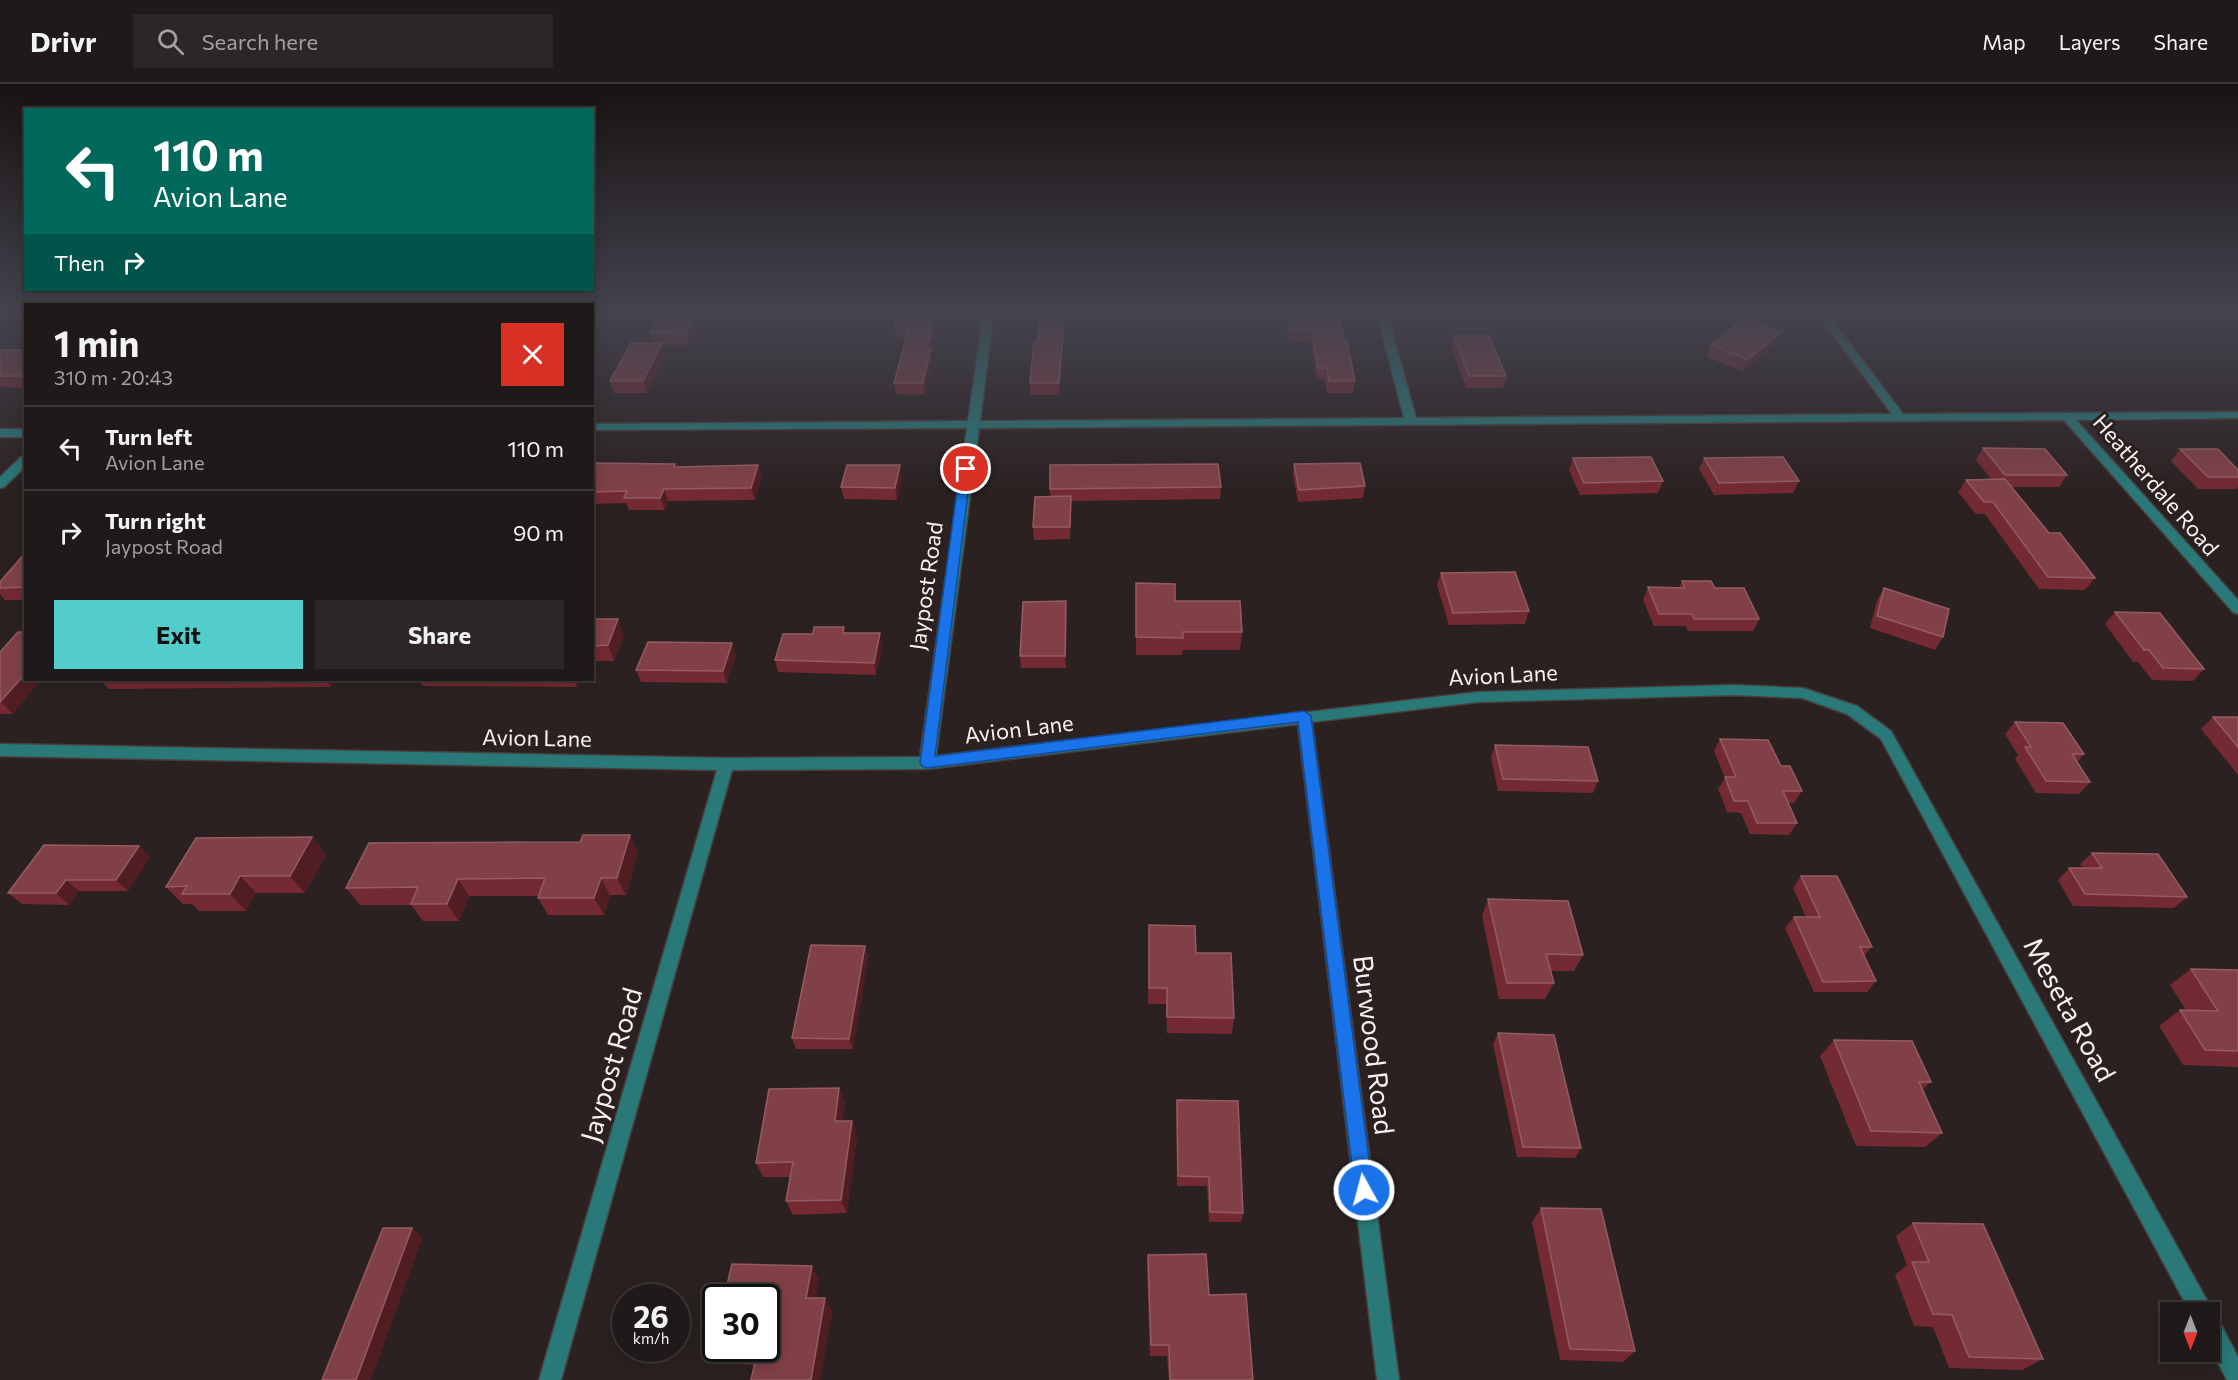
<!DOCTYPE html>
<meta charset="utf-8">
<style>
:root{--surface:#201919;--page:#2d2626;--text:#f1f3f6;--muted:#a2a0a2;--line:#3d3838;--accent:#52cdcc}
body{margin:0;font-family:Commissioner,sans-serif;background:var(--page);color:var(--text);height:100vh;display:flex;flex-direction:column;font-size:22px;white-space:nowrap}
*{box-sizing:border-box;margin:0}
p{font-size:20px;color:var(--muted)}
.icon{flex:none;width:33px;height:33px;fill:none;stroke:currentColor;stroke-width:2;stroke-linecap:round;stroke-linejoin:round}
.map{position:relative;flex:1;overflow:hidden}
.side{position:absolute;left:24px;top:219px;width:570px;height:378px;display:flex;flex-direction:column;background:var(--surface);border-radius:0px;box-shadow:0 3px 15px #0003,0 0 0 2px var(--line)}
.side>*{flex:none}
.hud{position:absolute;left:24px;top:24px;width:570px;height:183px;border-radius:0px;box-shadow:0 3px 15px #0003,0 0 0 2px var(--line);background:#00695c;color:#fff;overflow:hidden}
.needle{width:39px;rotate:180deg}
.controls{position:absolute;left:2160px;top:1218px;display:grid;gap:12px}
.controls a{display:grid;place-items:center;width:60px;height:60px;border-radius:0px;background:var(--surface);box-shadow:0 3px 15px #0003,0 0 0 2px var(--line);font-size:30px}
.speed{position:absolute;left:612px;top:1200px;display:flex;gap:12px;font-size:30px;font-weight:700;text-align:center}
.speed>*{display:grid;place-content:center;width:78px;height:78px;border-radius:50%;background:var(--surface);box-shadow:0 3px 15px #0003,0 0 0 2px var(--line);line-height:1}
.speed small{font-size:15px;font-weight:400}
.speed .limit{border:3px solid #111;border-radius:9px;background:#fff;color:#111}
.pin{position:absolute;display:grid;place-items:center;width:51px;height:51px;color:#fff;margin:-26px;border:3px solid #fff;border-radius:50%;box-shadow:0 2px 6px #0007}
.me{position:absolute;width:66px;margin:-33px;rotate:353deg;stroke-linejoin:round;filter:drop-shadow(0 0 4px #0008)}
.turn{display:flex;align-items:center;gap:21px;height:126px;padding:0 30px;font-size:27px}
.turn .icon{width:78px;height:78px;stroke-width:2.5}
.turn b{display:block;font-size:42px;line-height:51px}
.then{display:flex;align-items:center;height:57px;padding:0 30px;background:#0003;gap:12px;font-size:22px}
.round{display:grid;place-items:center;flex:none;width:63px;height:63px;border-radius:0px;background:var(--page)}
.summary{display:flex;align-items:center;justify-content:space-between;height:102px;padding:0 30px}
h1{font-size:36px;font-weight:700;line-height:45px}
.button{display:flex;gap:12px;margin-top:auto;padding:12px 30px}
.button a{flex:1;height:69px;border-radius:0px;background:var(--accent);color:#111;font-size:24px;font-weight:700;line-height:69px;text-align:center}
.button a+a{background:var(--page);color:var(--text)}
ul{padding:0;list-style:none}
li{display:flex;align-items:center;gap:18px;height:84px;padding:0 30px;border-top:2px solid var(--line)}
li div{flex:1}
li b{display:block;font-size:22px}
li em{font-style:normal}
header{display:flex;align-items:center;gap:36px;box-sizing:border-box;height:84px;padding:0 30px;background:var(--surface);border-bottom:2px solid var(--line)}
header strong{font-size:28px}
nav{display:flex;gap:33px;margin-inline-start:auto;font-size:21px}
.search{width:420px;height:54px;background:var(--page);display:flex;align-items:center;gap:15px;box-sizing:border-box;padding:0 21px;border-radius:0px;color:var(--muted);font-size:22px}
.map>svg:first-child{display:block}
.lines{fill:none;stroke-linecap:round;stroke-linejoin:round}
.minor-casing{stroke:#483e3e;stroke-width:3}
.minor{fill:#287978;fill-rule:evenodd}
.wall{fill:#732a32}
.shaded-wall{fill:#501d23}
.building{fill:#814047;stroke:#945c62;stroke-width:1.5}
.route{fill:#1a73e8;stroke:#114b97;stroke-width:1.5}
.labels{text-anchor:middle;stroke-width:6;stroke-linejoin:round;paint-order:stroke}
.street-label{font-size:22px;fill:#f9f2f2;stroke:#2b2121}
.near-street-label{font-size:27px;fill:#f9f2f2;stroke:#2b2121}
</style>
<header>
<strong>Drivr</strong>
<div class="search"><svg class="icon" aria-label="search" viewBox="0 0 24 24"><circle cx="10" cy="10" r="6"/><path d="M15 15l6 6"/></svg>Search here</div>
<nav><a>Map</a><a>Layers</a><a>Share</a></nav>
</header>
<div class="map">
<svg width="2238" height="1296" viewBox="0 0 2238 1296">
<rect width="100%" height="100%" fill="#2b2121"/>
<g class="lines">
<defs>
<path id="minor" d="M 595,226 L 605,226 L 596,240 L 592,241 Z
M 984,226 L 994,226 L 980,337 L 1404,334 L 1376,226 L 1386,226 L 1416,334 L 1892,330 L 1815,226 L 1825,226 L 1903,330 L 2238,328 L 2238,334 L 2076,336 L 2238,516 L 2238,530 L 2233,528 L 2064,336 L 979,344 L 936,672 L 1478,608 L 1734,601 L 1803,604 L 1857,622 L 1891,647 L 2209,1220 L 2212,1228 L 2210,1232 L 2218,1235 L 2238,1273 L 2238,1296 L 2227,1296 L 2210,1264 L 2210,1228 L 2190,1228 L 1881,655 L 1847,630 L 1802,614 L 1734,611 L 1478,618 L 1312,638 L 1399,1296 L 1377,1296 L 1298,640 L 927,685 L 732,686 L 561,1296 L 539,1296 L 717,686 L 0,672 L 0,660 L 726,674 L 920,673 L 967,344 L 592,346 L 592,340 L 968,337 Z
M 0,345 L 26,345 L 26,353 L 0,353 Z
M 22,372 L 26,372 L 26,382 L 4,403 L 0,404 L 0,393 Z"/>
</defs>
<use href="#minor" class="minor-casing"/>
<use href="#minor" class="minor"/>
</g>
<path class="wall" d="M 662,226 L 705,226 L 690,261 L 663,261 L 666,271 L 647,309 L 614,309 L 610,297 L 654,259 L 651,249 Z
M 898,226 L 938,226 L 931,265 L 932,276 L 924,311 L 896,310 L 894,299 L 906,255 L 896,255 L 894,243 Z
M 1066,226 L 1059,311 L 1030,311 L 1030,299 L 1037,258 Z
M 1283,226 L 1337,226 L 1355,297 L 1353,309 L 1327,309 L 1325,296 L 1317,295 L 1310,258 L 1289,258 Z
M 1781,248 L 1776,260 L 1743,287 L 1706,273 L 1711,261 Z
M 1454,252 L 1506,292 L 1503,304 L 1466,304 L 1451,263 Z
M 0,266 L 26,266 L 26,304 L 0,303 Z
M 1983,364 L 2067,391 L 2059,403 L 2011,403 L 2049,449 L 2095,494 L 2085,506 L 2039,505 L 1985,430 L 1976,430 L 1958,408 L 1966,396 L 1991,395 L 1976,376 Z
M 2180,365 L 2238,386 L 2238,403 L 2236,405 L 2198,405 L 2171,377 Z
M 1573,374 L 1663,397 L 1658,409 L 1580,411 L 1569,386 Z
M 1704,374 L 1799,397 L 1793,409 L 1714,411 L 1699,385 Z
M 1294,380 L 1365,402 L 1363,414 L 1298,418 L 1293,391 Z
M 758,381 L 761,393 L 755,416 L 668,417 L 665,426 L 629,426 L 626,419 L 592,420 L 592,382 L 676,383 Z
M 902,393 L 897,416 L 844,415 L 841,403 Z
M 1221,403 L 1220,415 L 1071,417 L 1070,455 L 1034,456 L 1033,443 L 1050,413 L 1050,405 Z
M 26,468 L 26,516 L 5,516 L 0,510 L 0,498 Z
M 1441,489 L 1529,527 L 1525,540 L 1449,541 L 1437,501 Z
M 1682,497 L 1715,504 L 1759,535 L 1753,547 L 1688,547 L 1686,542 L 1654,542 L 1643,516 L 1648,503 L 1679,504 Z
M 1136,499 L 1242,548 L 1240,566 L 1183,566 L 1182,571 L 1136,571 Z
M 1884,504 L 1943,553 L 1935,566 L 1870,544 L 1877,517 Z
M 2115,528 L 2204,585 L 2193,597 L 2152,596 L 2138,578 L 2133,578 L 2105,540 Z
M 1067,529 L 1066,584 L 1021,584 L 1020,572 Z
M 592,535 L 624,551 L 614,577 L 592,577 Z
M 845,549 L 882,561 L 876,591 L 778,588 L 775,576 L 813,550 Z
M 0,568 L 13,630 L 0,630 Z
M 736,571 L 727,599 L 641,598 L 636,586 Z
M 100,596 L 335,596 L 331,603 L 109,605 Z
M 419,596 L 580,596 L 577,603 L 423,602 Z
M 2213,633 L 2238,633 L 2238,691 L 2201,645 Z
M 2015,638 L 2084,670 L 2077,678 L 2090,698 L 2079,710 L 2036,709 L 2015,675 L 2018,671 L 2005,650 Z
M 1720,655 L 1781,682 L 1802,707 L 1794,719 L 1788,719 L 1797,739 L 1789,751 L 1750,750 L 1741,729 L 1727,728 L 1718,705 L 1725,694 L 1714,667 Z
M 1495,661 L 1598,697 L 1593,709 L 1498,707 L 1491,673 Z
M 630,751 L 638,768 L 626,811 L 610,811 L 604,831 L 548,831 L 538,814 L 539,812 L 469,812 L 459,837 L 423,837 L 411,821 L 360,821 L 346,804 L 580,758 Z
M 312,753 L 326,771 L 305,809 L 256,809 L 246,827 L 199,827 L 192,820 L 183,820 L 166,803 Z
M 139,762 L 150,773 L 128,807 L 79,807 L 69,821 L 22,820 L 8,809 Z
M 2092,769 L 2187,813 L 2174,824 L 2073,822 L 2058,796 L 2069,784 L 2083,784 L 2080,780 Z
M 1801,792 L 1872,863 L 1864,872 L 1876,897 L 1867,908 L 1814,908 L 1785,844 L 1794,833 L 1806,833 L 1793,804 Z
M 1488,815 L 1583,871 L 1574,887 L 1551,887 L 1554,899 L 1545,915 L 1499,915 L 1482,832 Z
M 1149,841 L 1196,869 L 1234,934 L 1232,950 L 1167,949 L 1166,920 L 1148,920 Z
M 865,862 L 868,873 L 853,965 L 796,965 L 792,954 Z
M 2191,885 L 2238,886 L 2238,983 L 2183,981 L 2159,942 L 2180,926 L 2186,926 L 2170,901 Z
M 1498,949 L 1581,1064 L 1575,1074 L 1517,1073 L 1493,960 Z
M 1834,956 L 1931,998 L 1923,1005 L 1942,1049 L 1925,1063 L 1856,1062 L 1820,972 Z
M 839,1004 L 845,1019 L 842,1037 L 852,1037 L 857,1051 L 847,1129 L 793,1131 L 786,1117 L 790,1093 L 763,1093 L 756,1079 Z
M 1177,1016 L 1243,1129 L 1241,1138 L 1209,1138 L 1207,1102 L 1177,1102 L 1176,1026 Z
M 1541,1124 L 1635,1267 L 1623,1278 L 1560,1276 L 1532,1138 Z
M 1913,1139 L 2043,1275 L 2022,1286 L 1949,1284 L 1933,1243 L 1914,1242 L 1895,1191 L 1907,1181 L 1896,1152 Z
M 1148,1171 L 1209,1211 L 1253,1296 L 1169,1296 L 1167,1272 L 1150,1272 L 1147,1184 Z
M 819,1195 L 815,1214 L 832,1227 L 820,1296 L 751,1296 L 754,1281 L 721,1279 L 712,1268 Z"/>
<path class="shaded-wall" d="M 697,226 L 705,226 L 690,261 L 686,250 Z
M 935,226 L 938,226 L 931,265 L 932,276 L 924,311 L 923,299 L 927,264 Z
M 1065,226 L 1066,226 L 1059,311 L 1059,299 Z
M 1781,248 L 1776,260 L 1743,287 L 1748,276 Z
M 662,259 L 666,271 L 647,309 L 643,297 Z
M 758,381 L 761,393 L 755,416 L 751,404 Z
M 900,381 L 902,393 L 897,416 L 895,404 Z
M 664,405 L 668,417 L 665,426 L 660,414 Z
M 1066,517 L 1067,529 L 1066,584 L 1065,572 Z
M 618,535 L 624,551 L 614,577 L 608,561 Z
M 880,549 L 882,561 L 876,591 L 874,579 Z
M 732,559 L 736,571 L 727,599 L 723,587 Z
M 26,589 L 26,596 L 41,596 L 13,630 L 1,618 Z
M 326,596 L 335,596 L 331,603 Z
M 574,596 L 580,596 L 577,603 Z
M 630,751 L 638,768 L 626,811 L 617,794 Z
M 312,753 L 326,771 L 305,809 L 290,792 Z
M 139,762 L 150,773 L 128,807 L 116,796 Z
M 240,792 L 256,809 L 246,827 L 230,810 Z
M 601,794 L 610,811 L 604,831 L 594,814 Z
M 458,795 L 469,812 L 459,837 L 447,820 Z
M 66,796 L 79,807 L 69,821 L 56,809 Z
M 865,862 L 868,873 L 853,965 L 849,955 Z
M 839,1004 L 845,1019 L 840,1051 L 835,1037 Z
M 852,1037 L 857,1051 L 847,1129 L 841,1116 Z
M 412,1144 L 423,1153 L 371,1296 L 356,1296 Z
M 812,1182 L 819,1195 L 813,1226 L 806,1214 Z
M 825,1214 L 832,1227 L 820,1296 L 811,1296 Z"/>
<path class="building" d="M 662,226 L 697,226 L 686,250 L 651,249 Z
M 898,226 L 935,226 L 927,264 L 931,264 L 923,299 L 894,299 L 909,243 L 894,243 Z
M 1041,226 L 1065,226 L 1059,299 L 1030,299 L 1034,258 L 1037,258 Z
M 1286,226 L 1337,226 L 1345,257 L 1347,257 L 1355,297 L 1329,297 L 1327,284 L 1318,284 L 1312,246 L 1290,246 Z
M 1744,234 L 1781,248 L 1748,276 L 1711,261 Z
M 1454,252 L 1489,252 L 1506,292 L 1469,292 Z
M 631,259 L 662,259 L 643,297 L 610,297 Z
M 0,266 L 26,266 L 26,292 L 0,292 Z
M 1983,364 L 2045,365 L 2067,391 L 2005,391 Z
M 2180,365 L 2218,365 L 2238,386 L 2238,393 L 2208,393 Z
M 1651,373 L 1663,397 L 1584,399 L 1573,374 Z
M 1783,373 L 1799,397 L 1719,399 L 1704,374 Z
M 594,379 L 675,380 L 674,383 L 758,381 L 751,404 L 664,405 L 660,414 L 624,414 L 627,407 L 592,408 L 592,382 Z
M 1360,379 L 1365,402 L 1299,406 L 1294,380 Z
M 1218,380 L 1221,403 L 1050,405 L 1050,381 Z
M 847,381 L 900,381 L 895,404 L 841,403 Z
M 2005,395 L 2049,449 L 2060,449 L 2095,494 L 2048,493 L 1993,418 L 1984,418 L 1966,396 Z
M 1071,412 L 1070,443 L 1033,443 L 1035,413 Z
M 26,468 L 26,503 L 0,504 L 0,498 Z
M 1515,488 L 1529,527 L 1453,529 L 1441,489 Z
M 1682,497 L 1711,497 L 1715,504 L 1744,504 L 1759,535 L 1694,535 L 1692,530 L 1659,530 L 1648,503 L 1685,504 Z
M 1136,499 L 1175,500 L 1175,517 L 1240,517 L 1242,548 L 1183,548 L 1183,554 L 1136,553 Z
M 1884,504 L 1949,525 L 1943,553 L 1877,532 Z
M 1066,517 L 1065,572 L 1020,572 L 1023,518 Z
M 2115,528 L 2160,529 L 2204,585 L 2163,584 L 2149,566 L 2144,566 Z
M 592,535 L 618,535 L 608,561 L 592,562 Z
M 814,543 L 844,543 L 843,549 L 880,549 L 874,579 L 775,576 L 783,550 L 813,550 Z
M 18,548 L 26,548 L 26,589 L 0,618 L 0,568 Z
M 648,558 L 732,559 L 723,587 L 636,586 Z
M 2213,633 L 2238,633 L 2238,663 Z
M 2015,638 L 2063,639 L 2084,670 L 2072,670 L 2090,698 L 2046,697 L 2025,663 L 2031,663 Z
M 1720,655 L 1768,656 L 1781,682 L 1790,682 L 1802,707 L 1783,707 L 1797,739 L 1757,739 L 1748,717 L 1734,717 L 1725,693 L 1736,693 Z
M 1495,661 L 1588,663 L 1598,697 L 1503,695 Z
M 583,751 L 630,751 L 617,794 L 601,794 L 594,814 L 538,814 L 545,794 L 458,795 L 447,820 L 411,820 L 418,803 L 346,804 L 369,759 L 580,758 Z
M 312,753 L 290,792 L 240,792 L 230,810 L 182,810 L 187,802 L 166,803 L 196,754 Z
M 44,761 L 139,762 L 116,796 L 66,796 L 56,809 L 8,809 Z
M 2092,769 L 2158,770 L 2187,813 L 2085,810 L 2069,784 L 2102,784 Z
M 1801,792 L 1837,792 L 1872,863 L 1860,863 L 1876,897 L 1823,898 L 1794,833 L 1820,833 Z
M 1488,815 L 1568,817 L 1583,871 L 1546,870 L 1554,899 L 1507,899 Z
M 1149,841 L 1195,842 L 1196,869 L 1231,869 L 1234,934 L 1167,933 L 1167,904 L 1149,904 Z
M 811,861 L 865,862 L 849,955 L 792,954 Z
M 2191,885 L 2238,886 L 2238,967 L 2205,966 L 2180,926 L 2218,927 Z
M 1498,949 L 1554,951 L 1581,1064 L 1523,1063 Z
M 1834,956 L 1912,957 L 1931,998 L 1919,998 L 1942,1049 L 1871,1047 Z
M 839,1004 L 835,1037 L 852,1037 L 841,1116 L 786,1117 L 793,1078 L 756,1079 L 769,1005 Z
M 1177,1016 L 1238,1017 L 1243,1129 L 1210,1128 L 1209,1093 L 1178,1092 Z
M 1541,1124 L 1601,1125 L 1635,1267 L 1570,1265 Z
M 1913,1139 L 1983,1140 L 2043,1275 L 1969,1273 L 1952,1231 L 1933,1230 L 1912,1178 L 1929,1178 Z
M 383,1144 L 412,1144 L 356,1296 L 322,1296 Z
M 1206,1170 L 1209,1211 L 1246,1210 L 1253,1296 L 1170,1296 L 1169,1261 L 1151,1261 L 1148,1171 Z
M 732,1180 L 812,1182 L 806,1214 L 825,1214 L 811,1296 L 751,1296 L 757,1270 L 712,1268 L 716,1252 L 716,1264 L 766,1264 L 766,1214 L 724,1214 Z"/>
<linearGradient id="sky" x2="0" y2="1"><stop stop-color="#181212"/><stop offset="0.56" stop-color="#44434e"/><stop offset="1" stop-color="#44434e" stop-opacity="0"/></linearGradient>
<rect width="2238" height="407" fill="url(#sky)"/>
<path class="route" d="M 966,382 L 971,385 L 935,672 L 1304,627 L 1311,632 L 1373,1106 L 1371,1113 L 1364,1115 L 1358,1113 L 1355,1106 L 1298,638 L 927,684 L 922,682 L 920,679 L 960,385 Z"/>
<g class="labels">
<g class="street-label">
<text transform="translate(2156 401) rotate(49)" y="8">Heatherdale Road</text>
<text transform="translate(926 502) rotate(-82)" y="8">Jaypost Road</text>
<text transform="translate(1503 591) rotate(-3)" y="8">Avion Lane</text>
<text transform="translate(1019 645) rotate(-7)" y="8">Avion Lane</text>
<text transform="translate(537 654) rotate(1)" y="8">Avion Lane</text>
</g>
<g class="near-street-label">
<text transform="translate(2069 926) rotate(61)" y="9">Meseta Road</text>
<text transform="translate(1373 961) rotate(83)" y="9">Burwood Road</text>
<text transform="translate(612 981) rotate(-74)" y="9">Jaypost Road</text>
</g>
</g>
</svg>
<div class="controls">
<a><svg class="needle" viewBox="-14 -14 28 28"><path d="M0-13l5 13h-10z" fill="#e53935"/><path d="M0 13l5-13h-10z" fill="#a2a0a2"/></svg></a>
</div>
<div class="speed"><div>26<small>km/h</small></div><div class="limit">30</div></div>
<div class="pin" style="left:966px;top:385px;background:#d93025"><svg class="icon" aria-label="arrive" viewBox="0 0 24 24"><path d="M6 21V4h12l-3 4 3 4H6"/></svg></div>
<svg class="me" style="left:1364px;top:1106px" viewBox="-20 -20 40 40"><circle r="17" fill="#1a73e8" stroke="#fff" stroke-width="3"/><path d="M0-11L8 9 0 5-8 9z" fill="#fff"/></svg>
<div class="hud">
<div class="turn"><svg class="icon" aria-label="left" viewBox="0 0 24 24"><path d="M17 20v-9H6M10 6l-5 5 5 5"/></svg><div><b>110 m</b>Avion Lane</div></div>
<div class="then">Then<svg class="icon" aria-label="right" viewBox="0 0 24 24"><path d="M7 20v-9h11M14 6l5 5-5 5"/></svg></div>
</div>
<section class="side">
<div class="summary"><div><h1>1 min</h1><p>310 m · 20:43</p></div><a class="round" style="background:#d93025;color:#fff"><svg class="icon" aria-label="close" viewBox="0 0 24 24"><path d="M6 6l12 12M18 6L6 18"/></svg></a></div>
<ul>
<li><svg class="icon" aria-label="left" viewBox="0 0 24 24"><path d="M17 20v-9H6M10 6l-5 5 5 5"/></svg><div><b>Turn left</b><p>Avion Lane</p></div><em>110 m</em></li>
<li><svg class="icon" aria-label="right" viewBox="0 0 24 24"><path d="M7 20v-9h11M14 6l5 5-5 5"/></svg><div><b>Turn right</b><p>Jaypost Road</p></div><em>90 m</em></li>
</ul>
<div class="button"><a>Exit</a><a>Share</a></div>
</section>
</div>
